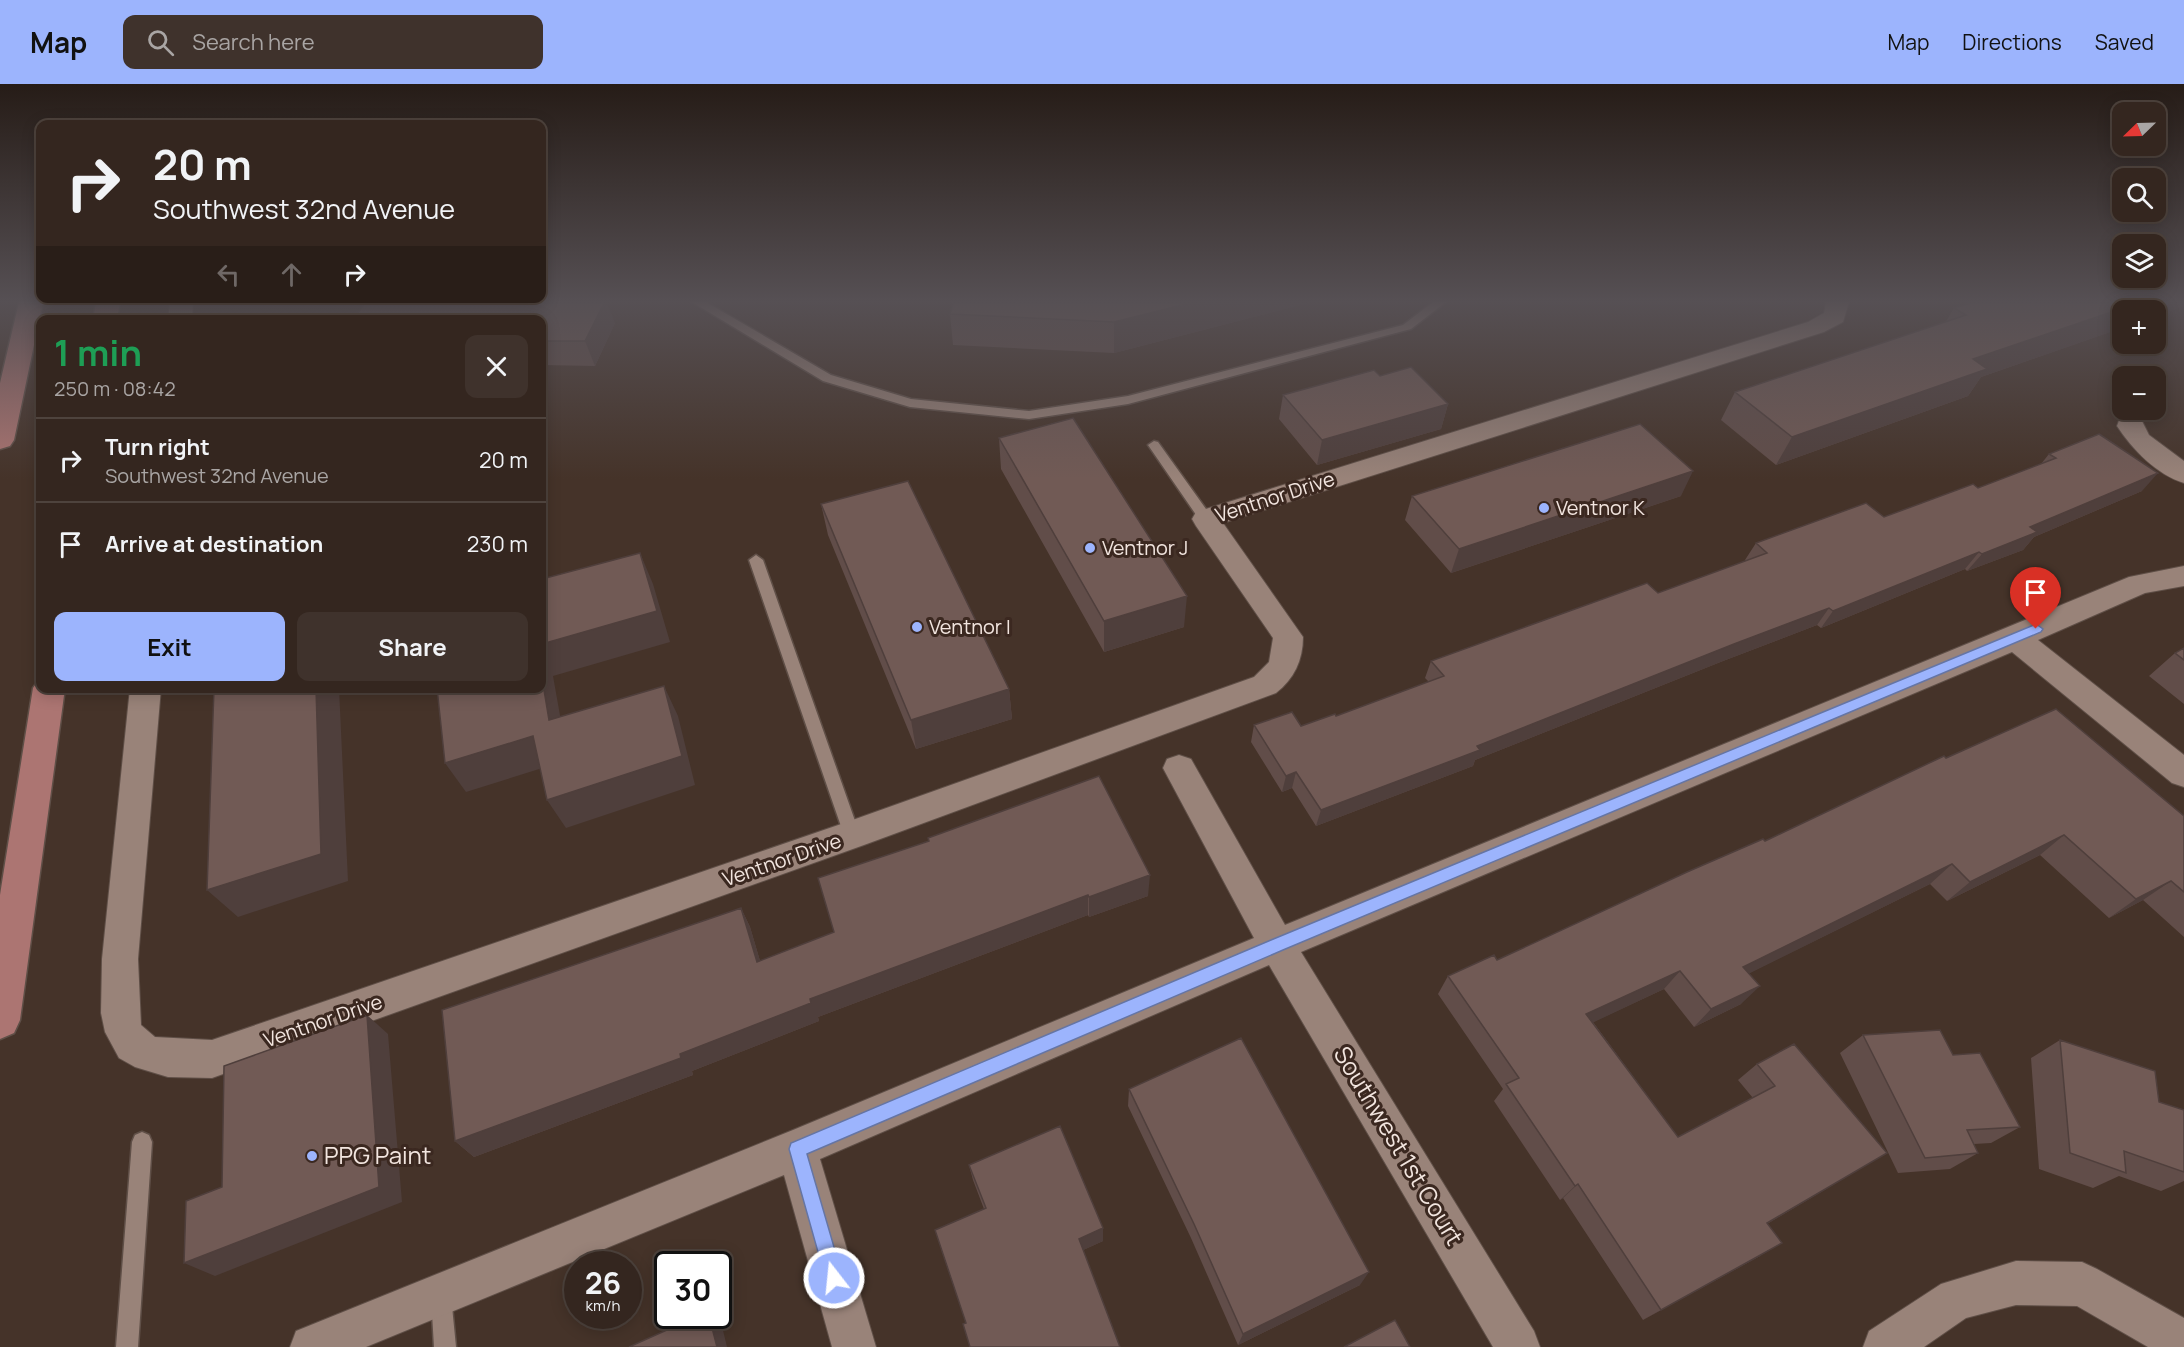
<!DOCTYPE html>
<meta charset="utf-8">
<style>
:root{--surface:#34261f;--page:#3f322c;--text:#f1f3f6;--muted:#a9a5a4;--line:#4e433d;--accent:#9cb4fd}
body{margin:0;font-family:Manrope,sans-serif;background:var(--page);color:var(--text);height:100vh;display:flex;flex-direction:column;font-size:22px;white-space:nowrap}
*{box-sizing:border-box;margin:0}
p{font-size:20px;color:var(--muted)}
.icon{flex:none;width:33px;height:33px;fill:none;stroke:currentColor;stroke-width:2;stroke-linecap:round;stroke-linejoin:round}
.map{position:relative;flex:1;overflow:hidden}
.panel{position:absolute;left:36px;top:231px;width:510px;height:378px;display:flex;flex-direction:column;background:var(--surface);border-radius:12px;box-shadow:0 3px 15px #0003,0 0 0 2px var(--line)}
.panel>*{flex:none}
.banner{position:absolute;left:36px;top:36px;width:510px;height:183px;border-radius:12px;box-shadow:0 3px 15px #0003,0 0 0 2px var(--line);background:#34261f;color:var(--text);overflow:hidden}
.needle{width:39px;rotate:247deg}
.controls{position:absolute;left:2112px;top:18px;display:grid;gap:12px}
.controls a{display:grid;place-items:center;width:54px;height:54px;border-radius:12px;background:var(--surface);box-shadow:0 3px 15px #0003,0 0 0 2px var(--line);font-size:30px}
.speed{position:absolute;left:564px;top:1167px;display:flex;gap:12px;font-size:30px;font-weight:700;text-align:center}
.speed>*{display:grid;place-content:center;width:78px;height:78px;border-radius:50%;background:var(--surface);box-shadow:0 3px 15px #0003,0 0 0 2px var(--line);line-height:1}
.speed small{font-size:15px;font-weight:400}
.speed .limit{border:3px solid #111;border-radius:9px;background:#fff;color:#111}
.pin{position:absolute;display:grid;place-items:center;width:51px;height:51px;color:#fff;margin:-62px -26px;border-radius:50% 50% 50% 0;rotate:-45deg;box-shadow:0 0 6px #0007}
.pin .icon{rotate:45deg}
.me{position:absolute;width:66px;margin:-33px;rotate:344deg;stroke-linejoin:round;filter:drop-shadow(0 0 4px #0008)}
.turn{display:flex;align-items:center;gap:21px;height:126px;padding:0 18px;font-size:27px}
.turn .icon{width:78px;height:78px;stroke-width:2.5}
.turn b{display:block;font-size:42px;line-height:51px}
.lanes{display:flex;align-items:center;height:57px;padding:0 18px;background:#0003;justify-content:center;gap:30px;direction:ltr}
.lanes .off{opacity:.35}
.round{display:grid;place-items:center;flex:none;width:63px;height:63px;border-radius:12px;background:var(--page)}
.head{display:flex;align-items:center;justify-content:space-between;height:102px;padding:0 18px}
h1{font-size:36px;font-weight:700;line-height:45px;color:#1e9e55}
.cta{display:flex;gap:12px;margin-top:auto;padding:12px 18px}
.cta a{flex:1;height:69px;border-radius:12px;background:var(--accent);color:#111;font-size:24px;font-weight:700;line-height:69px;text-align:center}
.cta a+a{background:var(--page);color:var(--text)}
ul{padding:0;list-style:none}
li{display:flex;align-items:center;gap:18px;height:84px;padding:0 18px;border-top:2px solid var(--line)}
li div{flex:1}
li b{display:block;font-size:22px}
li em{font-style:normal}
header{display:flex;align-items:center;gap:36px;box-sizing:border-box;height:84px;padding:0 30px;background:var(--accent);color:#111}
header strong{font-size:28px}
nav{display:flex;gap:33px;margin-inline-start:auto;font-size:21px}
.search{width:420px;height:54px;background:var(--page);display:flex;align-items:center;gap:15px;box-sizing:border-box;padding:0 21px;border-radius:12px;color:var(--muted);font-size:22px}
.map>svg:first-child{display:block}
.lines{fill:none;stroke-linecap:round;stroke-linejoin:round}
.lane-casing{stroke:#5f4f47;stroke-width:3}
.street-casing{stroke:#5f4f47;stroke-width:2}
.primary-casing{stroke:#5f4f47;stroke-width:3}
.lane{fill:#998379;fill-rule:evenodd}
.street{fill:#998379;fill-rule:evenodd}
.primary{fill:#ac7572;fill-rule:evenodd}
.wall{fill:#614d49}
.shaded-wall{fill:#4f3f3c}
.building{fill:#715a55;stroke:#4f3f3c;stroke-width:1.5}
.route{fill:#9cb4fd;stroke:#6575a4;stroke-width:1.5}
.poi-dot{fill:#9cb4fd;stroke:#3b2820;stroke-width:2}
.labels{text-anchor:middle;stroke-width:6;stroke-linejoin:round;paint-order:stroke}
.street-label{font-size:20px;fill:#f2e5df;stroke:#3b2820}
.poi-label{font-size:20px;fill:#f2e5df;stroke:#3b2820;text-anchor:start}
.near-street-label{font-size:24px;fill:#f2e5df;stroke:#3b2820}
.near-poi-label{font-size:24px;fill:#f2e5df;stroke:#3b2820;text-anchor:start}
</style>
<header>
<strong>Map</strong>
<div class="search"><svg class="icon" aria-label="search" viewBox="0 0 24 24"><circle cx="10" cy="10" r="6"/><path d="M15 15l6 6"/></svg>Search here</div>
<nav><a>Map</a><a>Directions</a><a>Saved</a></nav>
</header>
<div class="map">
<svg width="2184" height="1263" viewBox="0 0 2184 1263">
<rect width="100%" height="100%" fill="#453329"/>
<g class="lines">
<defs>
<path id="lane" d="M 692,218 L 706,218 L 831,291 L 911,315 L 1029,327 L 1128,312 L 1403,241 L 1433,218 L 1446,218 L 1411,245 L 1128,320 L 1029,335 L 910,323 L 823,297 Z
M 1154,357 L 1158,358 L 1211,432 L 1213,435 L 1211,438 L 1201,438 L 1148,361 Z
M 756,471 L 763,476 L 860,751 L 858,756 L 852,758 L 846,756 L 844,751 L 749,476 Z
M 142,1048 L 149,1051 L 152,1058 L 138,1263 L 116,1263 L 132,1058 L 135,1051 Z
M 441,1202 L 448,1205 L 451,1212 L 456,1263 L 434,1263 L 431,1212 L 434,1205 Z"/>
<path id="street" d="M 170,218 L 193,218 L 192,236 L 168,236 Z
M 1826,218 L 1849,218 L 1843,238 L 1824,248 L 1223,439 L 1303,553 C 1303,576 1294,595 1276,609 L 864,761 L 212,994 L 168,993 L 135,983 L 119,974 L 105,948 L 101,929 L 102,875 L 130,604 L 161,604 L 138,875 L 141,941 L 155,953 L 212,956 L 847,738 L 1254,593 L 1269,578 L 1273,554 L 1196,442 L 1192,435 L 1196,428 L 1808,238 L 1824,229 Z
M 2130,329 L 2139,331 L 2149,351 L 2184,377 L 2184,399 C 2157,391 2132,365 2117,342 L 2121,331 Z
M 2184,482 L 2184,502 L 2145,509 L 2038,556 L 2184,671 L 2184,703 L 2172,699 L 2012,568 L 1301,868 L 1534,1247 L 1540,1263 L 1493,1263 L 1269,881 L 820,1075 L 876,1263 L 832,1263 L 784,1091 L 366,1263 L 290,1263 L 296,1247 L 793,1046 L 1254,854 L 1163,684 L 1167,675 L 1179,671 L 1191,675 L 1285,841 L 2129,493 Z
M 2016,1177 L 2082,1178 L 2097,1185 L 2184,1234 L 2184,1263 L 2148,1263 L 2077,1222 L 2016,1221 L 1966,1234 L 1924,1263 L 1863,1263 L 1869,1247 L 1941,1200 Z"/>
<path id="primary" d="M 19,218 L 43,218 L 14,356 L 10,362 L 0,365 L 0,299 Z
M 96,218 L 120,218 L 117,236 L 93,236 Z
M 40,594 L 40,604 L 65,604 L 20,936 L 14,949 L 0,955 L 0,811 L 33,604 Z"/>
</defs>
<use href="#lane" class="lane-casing"/>
<use href="#street" class="street-casing"/>
<use href="#primary" class="primary-casing"/>
<use href="#lane" class="lane"/>
<use href="#street" class="street"/>
<use href="#primary" class="primary"/>
</g>
<path class="wall" d="M 953,219 L 1308,219 L 1114,269 L 953,261 L 950,230 Z
M 2184,219 L 2184,222 L 1981,293 L 1968,312 L 1776,381 L 1721,336 L 1735,308 L 1945,239 L 1954,224 Z
M 542,236 L 615,239 L 595,282 L 542,281 Z
M 1380,292 L 1448,320 L 1441,345 L 1317,381 L 1279,335 L 1283,311 Z
M 999,354 L 1184,543 L 1104,568 L 1001,385 Z
M 2049,370 L 2142,407 L 2034,453 L 2023,466 L 1967,487 L 1965,485 L 1821,544 L 1817,541 L 1723,577 L 1475,676 L 1473,682 L 1316,742 L 1292,704 L 1282,708 L 1251,658 L 1254,641 L 1301,642 L 1336,632 L 1429,598 L 1425,594 L 1431,577 L 1658,509 L 1746,477 L 1745,476 L 1756,459 L 1884,433 L 1978,404 L 2041,380 Z
M 1412,412 L 1681,412 L 1451,489 L 1405,436 Z
M 821,420 L 1009,605 L 1012,635 L 916,665 L 828,451 Z
M 2184,564 L 2184,620 L 2149,592 L 2175,569 Z
M 1946,674 L 2184,732 L 2184,853 L 2143,816 L 2109,834 L 2040,771 L 1947,817 L 1930,800 L 1749,889 L 1741,920 L 1694,943 L 1664,905 L 1593,938 L 1678,1053 L 1753,1014 L 1738,996 L 1757,980 L 1887,1069 L 1767,1140 L 1760,1172 L 1643,1236 L 1563,1114 L 1560,1116 L 1494,1017 L 1503,1005 L 1438,910 L 1448,892 L 1497,876 L 1765,757 Z
M 928,754 L 1148,812 L 1089,833 L 1088,831 L 818,933 L 819,937 L 692,987 L 693,991 L 474,1073 L 455,1057 L 741,824 L 750,843 L 760,877 L 834,848 L 929,757 Z
M 1863,951 L 1953,971 L 2020,1043 L 1991,1059 L 1974,1060 L 1978,1069 L 1950,1085 L 1898,1089 L 1840,969 Z
M 2060,956 L 2159,1018 L 2184,1026 L 2184,1097 L 2161,1107 L 2119,1092 L 2093,1104 L 2039,1085 L 2031,974 Z
M 1129,1005 L 1360,1201 L 1238,1261 L 1191,1154 L 1128,1022 Z
M 969,1081 L 1103,1157 L 1083,1166 L 966,1239 L 984,1125 L 973,1096 Z"/>
<path class="shaded-wall" d="M 604,219 L 607,219 L 615,239 L 595,282 L 585,257 Z
M 1190,219 L 1308,219 L 1114,269 L 1114,238 Z
M 2138,219 L 2184,219 L 2184,222 L 2156,232 L 2156,226 L 2122,226 L 2122,244 L 1981,293 L 1968,312 L 1776,381 L 1792,353 L 1973,275 Z
M 1448,320 L 1441,345 L 1317,381 L 1322,356 Z
M 1693,387 L 1681,412 L 1451,489 L 1459,465 Z
M 2158,389 L 2142,407 L 2034,453 L 2023,466 L 1967,487 L 1982,470 L 2030,443 Z
M 1979,468 L 1965,485 L 1821,544 L 1833,527 Z
M 640,469 L 653,500 L 670,558 L 553,592 L 566,665 L 549,636 L 542,594 L 542,560 Z
M 1187,512 L 1184,543 L 1104,568 L 1104,537 Z
M 1829,524 L 1817,541 L 1723,577 L 1475,676 L 1473,682 L 1316,742 L 1321,726 L 1477,662 L 1734,560 Z
M 664,602 L 678,632 L 695,701 L 566,744 L 547,716 Z
M 316,604 L 339,604 L 348,797 L 238,833 L 207,806 Z
M 1009,605 L 1012,635 L 916,665 L 911,636 Z
M 533,652 L 552,681 L 466,708 L 445,679 Z
M 1296,688 L 1292,704 L 1282,708 L 1286,692 Z
M 2064,751 L 2040,771 L 1947,817 L 1970,798 Z
M 1952,780 L 1930,800 L 1726,901 L 1743,883 Z
M 1150,791 L 1148,812 L 1089,833 L 1089,813 Z
M 2171,797 L 2143,816 L 2109,834 L 2136,815 Z
M 1088,811 L 1088,831 L 818,933 L 819,937 L 692,987 L 693,991 L 474,1073 L 455,1057 L 680,970 L 810,915 Z
M 741,824 L 750,843 L 766,897 L 757,878 Z
M 1680,887 L 1664,905 L 1573,948 L 1586,930 Z
M 1760,902 L 1741,920 L 1694,943 L 1711,925 Z
M 367,931 L 388,950 L 402,1118 L 215,1192 L 184,1179 Z
M 1887,1069 L 1863,1083 L 1746,1152 L 1767,1139 Z
M 1578,1100 L 1563,1114 L 1560,1116 L 1575,1102 Z
M 1103,1144 L 1103,1157 L 1079,1168 L 1079,1155 Z
M 1782,1159 L 1760,1172 L 1643,1236 L 1661,1226 Z
M 1369,1188 L 1360,1201 L 1238,1261 L 1243,1250 Z
M 709,1232 L 714,1232 L 721,1238 L 727,1263 L 717,1263 Z"/>
<path class="building" d="M 365,219 L 604,219 L 585,257 L 542,257 L 542,236 L 353,236 Z
M 953,219 L 1190,219 L 1114,238 L 950,230 Z
M 1971,219 L 2138,219 L 1973,275 L 1987,285 L 1792,353 L 1735,308 L 1966,231 L 1954,224 Z
M 1411,283 L 1448,320 L 1322,356 L 1283,311 L 1374,286 L 1380,292 Z
M 1073,334 L 1187,512 L 1104,537 L 999,354 Z
M 1640,340 L 1693,387 L 1459,465 L 1412,412 Z
M 2099,350 L 2158,389 L 2030,443 L 2037,448 L 1982,470 L 1979,468 L 1833,527 L 1829,524 L 1734,560 L 1477,662 L 1480,666 L 1321,726 L 1296,688 L 1286,692 L 1254,641 L 1292,628 L 1301,642 L 1335,630 L 1336,632 L 1444,592 L 1431,577 L 1647,499 L 1658,509 L 1767,469 L 1756,459 L 1866,419 L 1884,433 L 1973,400 L 1978,404 L 2056,374 L 2049,370 Z
M 908,397 L 1009,605 L 911,636 L 821,420 Z
M 640,469 L 657,527 L 542,560 L 542,495 Z
M 2184,564 L 2184,576 L 2175,569 Z
M 542,594 L 549,636 L 664,602 L 682,672 L 547,716 L 533,652 L 445,679 L 437,604 L 542,604 Z
M 214,604 L 316,604 L 321,770 L 207,806 Z
M 2056,625 L 2184,732 L 2184,808 L 2171,797 L 2136,815 L 2064,751 L 1970,798 L 1952,780 L 1743,883 L 1760,902 L 1711,925 L 1680,887 L 1586,930 L 1678,1053 L 1775,1002 L 1757,980 L 1794,960 L 1887,1069 L 1767,1139 L 1782,1159 L 1661,1226 L 1578,1100 L 1575,1102 L 1506,1000 L 1519,994 L 1448,892 L 1494,871 L 1497,876 L 1687,788 L 1763,755 L 1765,757 L 1944,672 L 1946,674 Z
M 1099,692 L 1150,791 L 1089,813 L 1088,811 L 810,915 L 811,919 L 680,970 L 681,974 L 455,1057 L 442,926 L 741,824 L 757,878 L 834,848 L 818,794 L 929,757 L 928,754 Z
M 367,931 L 379,1103 L 184,1179 L 186,1117 L 222,1103 L 224,982 Z
M 1940,946 L 1953,971 L 1980,969 L 2020,1043 L 1967,1046 L 1978,1069 L 1925,1074 L 1863,951 Z
M 1241,954 L 1369,1188 L 1243,1250 L 1194,1140 L 1129,1005 Z
M 2060,956 L 2155,987 L 2159,1018 L 2184,1026 L 2184,1088 L 2124,1067 L 2126,1089 L 2070,1069 Z
M 1060,1042 L 1103,1144 L 1079,1155 L 1120,1263 L 970,1263 L 963,1240 L 966,1239 L 935,1146 L 986,1124 L 969,1081 Z
M 698,1232 L 709,1232 L 717,1263 L 629,1263 Z
M 1395,1236 L 1410,1263 L 1344,1263 Z"/>
<linearGradient id="sky" x2="0" y2="1"><stop stop-color="#261c17"/><stop offset="0.55" stop-color="#565054"/><stop offset="1" stop-color="#565054" stop-opacity="0"/></linearGradient>
<rect width="2184" height="395" fill="url(#sky)"/>
<path class="route" d="M 2036,540 L 2043,545 L 2041,548 L 1283,866 L 807,1070 L 843,1194 L 841,1200 L 834,1203 L 827,1200 L 789,1065 L 791,1059 L 1271,856 Z"/>
<g class="poi-dot">
<circle cx="1544" cy="424" r="6"/>
<circle cx="1090" cy="464" r="6"/>
<circle cx="917" cy="543" r="6"/>
<circle cx="312" cy="1072" r="6"/>
</g>
<g class="labels">
<g class="street-label">
<text transform="translate(1275 413) rotate(-18)" y="7">Ventnor Drive</text>
<text transform="translate(782 776) rotate(-19)" y="7">Ventnor Drive</text>
<text transform="translate(323 937) rotate(-19)" y="7">Ventnor Drive</text>
</g>
<g class="poi-label">
<text x="1556" y="431">Ventnor K</text>
<text x="1102" y="471">Ventnor J</text>
<text x="929" y="550">Ventnor I</text>
</g>
<g class="near-street-label">
<text transform="translate(1398 1062) rotate(59)" y="8">Southwest 1st Court</text>
</g>
<g class="near-poi-label">
<text x="324" y="1080">PPG Paint</text>
</g>
</g>
</svg>
<div class="controls">
<a><svg class="needle" viewBox="-14 -14 28 28"><path d="M0-13l5 13h-10z" fill="#e53935"/><path d="M0 13l5-13h-10z" fill="#a9a5a4"/></svg></a>
<a><svg class="icon" aria-label="search" viewBox="0 0 24 24"><circle cx="10" cy="10" r="6"/><path d="M15 15l6 6"/></svg></a>
<a><svg class="icon" aria-label="layers" viewBox="0 0 24 24"><path d="M12 4l9 5-9 5-9-5zM3 14l9 5 9-5"/></svg></a>
<a>+</a>
<a>−</a>
</div>
<div class="speed"><div>26<small>km/h</small></div><div class="limit">30</div></div>
<div class="pin" style="left:2036px;top:545px;background:#d93025"><svg class="icon" aria-label="arrive" viewBox="0 0 24 24"><path d="M6 21V4h12l-3 4 3 4H6"/></svg></div>
<svg class="me" style="left:834px;top:1194px" viewBox="-20 -20 40 40"><circle r="17" fill="#9cb4fd" stroke="#fff" stroke-width="3"/><path d="M0-11L8 9 0 5-8 9z" fill="#fff"/></svg>
<div class="banner">
<div class="turn"><svg class="icon" aria-label="right" viewBox="0 0 24 24"><path d="M7 20v-9h11M14 6l5 5-5 5"/></svg><div><b>20 m</b>Southwest 32nd Avenue</div></div>
<div class="lanes"><svg class="icon off" aria-label="left" viewBox="0 0 24 24"><path d="M17 20v-9H6M10 6l-5 5 5 5"/></svg><svg class="icon off" aria-label="ahead" viewBox="0 0 24 24"><path d="M12 20V5M6 11l6-6 6 6"/></svg><svg class="icon" aria-label="right" viewBox="0 0 24 24"><path d="M7 20v-9h11M14 6l5 5-5 5"/></svg></div>
</div>
<section class="panel">
<div class="head"><div><h1>1 min</h1><p>250 m · 08:42</p></div><a class="round"><svg class="icon" aria-label="close" viewBox="0 0 24 24"><path d="M6 6l12 12M18 6L6 18"/></svg></a></div>
<ul>
<li><svg class="icon" aria-label="right" viewBox="0 0 24 24"><path d="M7 20v-9h11M14 6l5 5-5 5"/></svg><div><b>Turn right</b><p>Southwest 32nd Avenue</p></div><em>20 m</em></li>
<li><svg class="icon" aria-label="arrive" viewBox="0 0 24 24"><path d="M6 21V4h12l-3 4 3 4H6"/></svg><div><b>Arrive at destination</b></div><em>230 m</em></li>
</ul>
<div class="cta"><a>Exit</a><a>Share</a></div>
</section>
</div>
